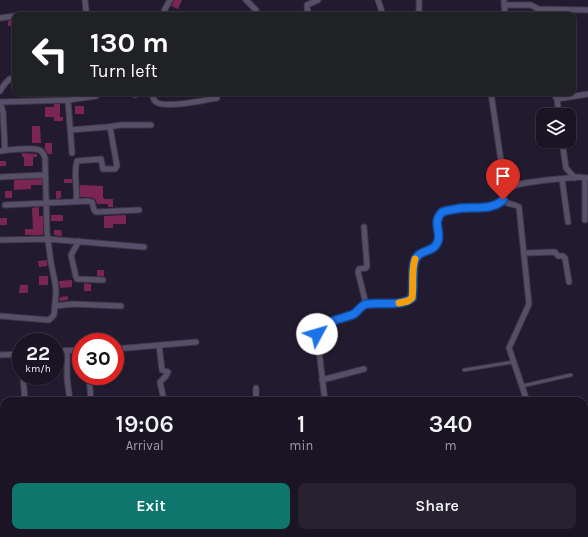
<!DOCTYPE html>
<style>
:root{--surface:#1a1424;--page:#272131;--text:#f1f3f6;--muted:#9f9ea6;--line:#383341;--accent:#0f766e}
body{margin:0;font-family:Karla,sans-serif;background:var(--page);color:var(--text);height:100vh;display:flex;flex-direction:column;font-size:15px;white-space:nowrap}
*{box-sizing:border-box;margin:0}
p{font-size:13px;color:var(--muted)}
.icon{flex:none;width:22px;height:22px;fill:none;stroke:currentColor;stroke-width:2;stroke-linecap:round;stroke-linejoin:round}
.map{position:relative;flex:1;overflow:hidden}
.drawer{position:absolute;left:0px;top:397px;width:588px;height:140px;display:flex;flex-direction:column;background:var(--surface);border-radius:12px 12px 0 0;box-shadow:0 1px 3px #0004,0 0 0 1px var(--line)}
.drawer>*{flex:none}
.top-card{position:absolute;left:12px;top:12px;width:564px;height:84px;border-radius:8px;box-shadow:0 1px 3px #0004,0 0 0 1px var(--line);background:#202124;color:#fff;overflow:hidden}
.buttons{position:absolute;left:536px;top:108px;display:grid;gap:8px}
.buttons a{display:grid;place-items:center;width:40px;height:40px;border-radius:8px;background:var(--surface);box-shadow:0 1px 3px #0004,0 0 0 1px var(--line);font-size:20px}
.speed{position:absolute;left:12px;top:333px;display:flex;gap:8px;font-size:20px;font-weight:700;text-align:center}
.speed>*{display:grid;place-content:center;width:52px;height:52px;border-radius:50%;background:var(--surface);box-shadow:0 1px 3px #0004,0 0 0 1px var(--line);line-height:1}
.speed small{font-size:10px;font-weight:400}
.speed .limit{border:6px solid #d22;background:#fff;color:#111}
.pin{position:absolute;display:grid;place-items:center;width:34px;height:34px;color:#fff;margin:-41px -17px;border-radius:50% 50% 50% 0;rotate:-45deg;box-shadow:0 0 4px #0007}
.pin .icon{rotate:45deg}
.me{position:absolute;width:44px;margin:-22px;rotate:51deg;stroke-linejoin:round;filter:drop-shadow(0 0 3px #0008)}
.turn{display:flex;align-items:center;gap:14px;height:84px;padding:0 12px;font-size:18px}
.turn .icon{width:52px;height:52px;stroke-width:2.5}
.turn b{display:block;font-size:28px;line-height:34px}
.eta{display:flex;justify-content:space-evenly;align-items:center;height:68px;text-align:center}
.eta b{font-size:24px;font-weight:600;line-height:28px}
.primary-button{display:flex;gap:8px;margin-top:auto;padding:8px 12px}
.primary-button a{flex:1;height:46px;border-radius:8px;background:var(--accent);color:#fff;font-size:16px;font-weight:600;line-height:46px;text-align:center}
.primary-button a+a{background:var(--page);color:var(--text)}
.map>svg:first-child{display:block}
.building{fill:#7b2652}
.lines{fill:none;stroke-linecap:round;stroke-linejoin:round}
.service-casing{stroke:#3e3849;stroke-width:4.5}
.minor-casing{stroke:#3e3849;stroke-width:7}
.service{stroke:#574f68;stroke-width:2.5}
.minor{stroke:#574f68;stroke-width:5}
.route-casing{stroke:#114b97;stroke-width:10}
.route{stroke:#1a73e8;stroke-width:7}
.slow{stroke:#f59e0b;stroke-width:7}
</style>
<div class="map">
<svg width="588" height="537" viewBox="0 0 588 537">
<rect width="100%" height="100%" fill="#221b30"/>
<path class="building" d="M 174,0 L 182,0 L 178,9 L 171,6 Z
M 15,20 L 15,26 L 8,26 L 8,21 Z
M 54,104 L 60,104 L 60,117 L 63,117 L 63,121 L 54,121 L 54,117 L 45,117 L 45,107 L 54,107 Z
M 75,106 L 84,106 L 84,114 L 75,114 Z
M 32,126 L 40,126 L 41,143 L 32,143 Z
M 45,143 L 52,143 L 52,154 L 48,154 L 45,149 Z
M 22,153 L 37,154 L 37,157 L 33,157 L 33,166 L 24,166 L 24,157 L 22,157 Z
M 0,161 L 6,161 L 6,166 L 0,166 Z
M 42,179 L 42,185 L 31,185 L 31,189 L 14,190 L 14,180 Z
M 64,179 L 72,179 L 72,183 L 64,183 Z
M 80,185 L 103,186 L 103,198 L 104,198 L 104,199 L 113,199 L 113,207 L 108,207 L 108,204 L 97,204 L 95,199 L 90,197 L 80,197 Z
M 5,191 L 12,191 L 12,198 L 5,198 Z
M 56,191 L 61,191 L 61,198 L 56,199 Z
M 39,207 L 39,216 L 43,216 L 43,235 L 25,235 L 25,229 L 33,229 L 32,208 Z
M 51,215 L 63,215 L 63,221 L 51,221 Z
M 126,215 L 126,224 L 113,224 L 113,228 L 104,228 L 104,216 Z
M 0,218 L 7,218 L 7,225 L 0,225 Z
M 54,230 L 61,230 L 62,236 L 54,235 Z
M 47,260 L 47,266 L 39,267 L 38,261 Z
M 97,270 L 104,270 L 104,276 L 97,276 Z
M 39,276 L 48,276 L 48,285 L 39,285 Z
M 72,280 L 72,287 L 60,288 L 59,281 Z
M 84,283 L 91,284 L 91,291 L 84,291 Z
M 20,285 L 28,285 L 28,293 L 19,293 Z
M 68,296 L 68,300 L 59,301 L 60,297 Z"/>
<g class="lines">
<defs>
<path id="service" d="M 464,370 L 513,362
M 522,386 L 571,375"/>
<path id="minor" d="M 85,0 L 86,10
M 246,0 L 256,10 L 257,15
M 378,0 L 383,15
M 419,0 L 419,15
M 504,5 L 531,5 L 538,9 L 588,10
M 163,15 L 165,9 L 170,0
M 308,15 L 307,5 L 318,0
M 501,15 L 505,14 L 504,0
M 523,15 L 530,15
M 0,18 L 15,16
M 0,91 C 4,85 7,79 15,77
M 135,93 L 135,95
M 152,93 C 153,96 153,100 156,102 C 166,109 204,100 217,98
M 491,93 L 502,168 L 506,183 L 512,187
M 553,93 L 557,99 L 559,115
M 557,99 L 588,94
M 68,100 L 72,153
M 70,130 L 107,127 L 121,125 L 151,125
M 562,141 L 566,168 L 575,178
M 5,150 L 3,112 L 0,102 L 68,100 L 96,96
M 0,151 C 9,150 32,147 39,150 C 43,151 44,155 45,158 L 47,233 L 51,263 L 55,282 L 56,292 L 54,315 L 49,320 L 0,316
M 0,177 L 45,175
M 562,179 L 568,222
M 503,200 C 509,206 514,203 519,207 L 529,304 L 509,348 L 527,401
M 76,202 C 78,189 73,173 77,161 L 101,159 L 103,169 L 115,169 L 117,166 L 110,127
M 5,205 L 89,201 L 92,202 L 94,210 L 96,212 L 139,210
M 585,220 L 585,178
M 364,227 L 367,266 L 366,268 L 359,269 L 358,272 L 366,304
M 0,240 L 48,239 L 144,247
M 79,241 L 71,255 L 76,277 L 77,279 L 103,280
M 524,253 L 555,252 L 558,256 L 563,256 L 565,258 L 569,282
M 55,306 L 72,304 L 121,306
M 159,345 L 162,370 L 168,372 L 166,376 L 160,382 L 164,401
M 115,349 L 196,342
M 55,351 L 81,350
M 67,351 L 67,378 L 70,401
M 0,355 L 21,354
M 23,376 L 25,401
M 89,376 L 91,401
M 322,380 L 364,369
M 256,388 L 256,401
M 325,401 L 317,334 L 318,329 L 328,323 L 354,314 L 366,304 L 404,302 L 408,301 L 412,298 C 414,288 411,266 416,258 C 421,249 434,253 438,241 C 441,229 432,223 442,212 C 461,207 480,210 497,204 C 505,202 502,192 509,188 C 519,181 564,179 579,177 L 588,178
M 194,533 L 195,537
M 272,533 L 273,537
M 552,533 L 552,537"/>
</defs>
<use href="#service" class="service-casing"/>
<use href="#minor" class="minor-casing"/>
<use href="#service" class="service"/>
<use href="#minor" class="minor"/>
</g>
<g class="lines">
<defs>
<path id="route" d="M 317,334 C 319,321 344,319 354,314 C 358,311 362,305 366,304 C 381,302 400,307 412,298 C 414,288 411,266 416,258 C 421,249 434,253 438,241 C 441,229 432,223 442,212 C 449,210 455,209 462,208 C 475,207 493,210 503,200"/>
</defs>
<use href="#route" class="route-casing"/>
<use href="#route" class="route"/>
<path class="slow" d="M 399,303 L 408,301 L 412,298 C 414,286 411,271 415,259"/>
</g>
</svg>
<div class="buttons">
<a><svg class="icon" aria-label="layers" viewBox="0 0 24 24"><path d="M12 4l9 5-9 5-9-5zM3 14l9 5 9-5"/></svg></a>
</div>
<div class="speed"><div>22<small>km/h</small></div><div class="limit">30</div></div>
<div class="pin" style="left:503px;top:200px;background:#d93025"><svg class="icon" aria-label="arrive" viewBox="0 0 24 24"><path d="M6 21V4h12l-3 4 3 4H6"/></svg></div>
<svg class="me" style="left:317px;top:334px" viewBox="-20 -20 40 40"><circle r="19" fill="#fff"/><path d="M0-13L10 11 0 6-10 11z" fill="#1a73e8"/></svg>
<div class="top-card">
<div class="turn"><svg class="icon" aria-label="left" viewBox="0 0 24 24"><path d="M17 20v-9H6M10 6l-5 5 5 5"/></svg><div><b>130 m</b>Turn left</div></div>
</div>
<section class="drawer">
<div class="eta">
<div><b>19:06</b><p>Arrival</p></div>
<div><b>1</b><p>min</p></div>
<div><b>340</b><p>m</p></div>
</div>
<div class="primary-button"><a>Exit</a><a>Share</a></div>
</section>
</div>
